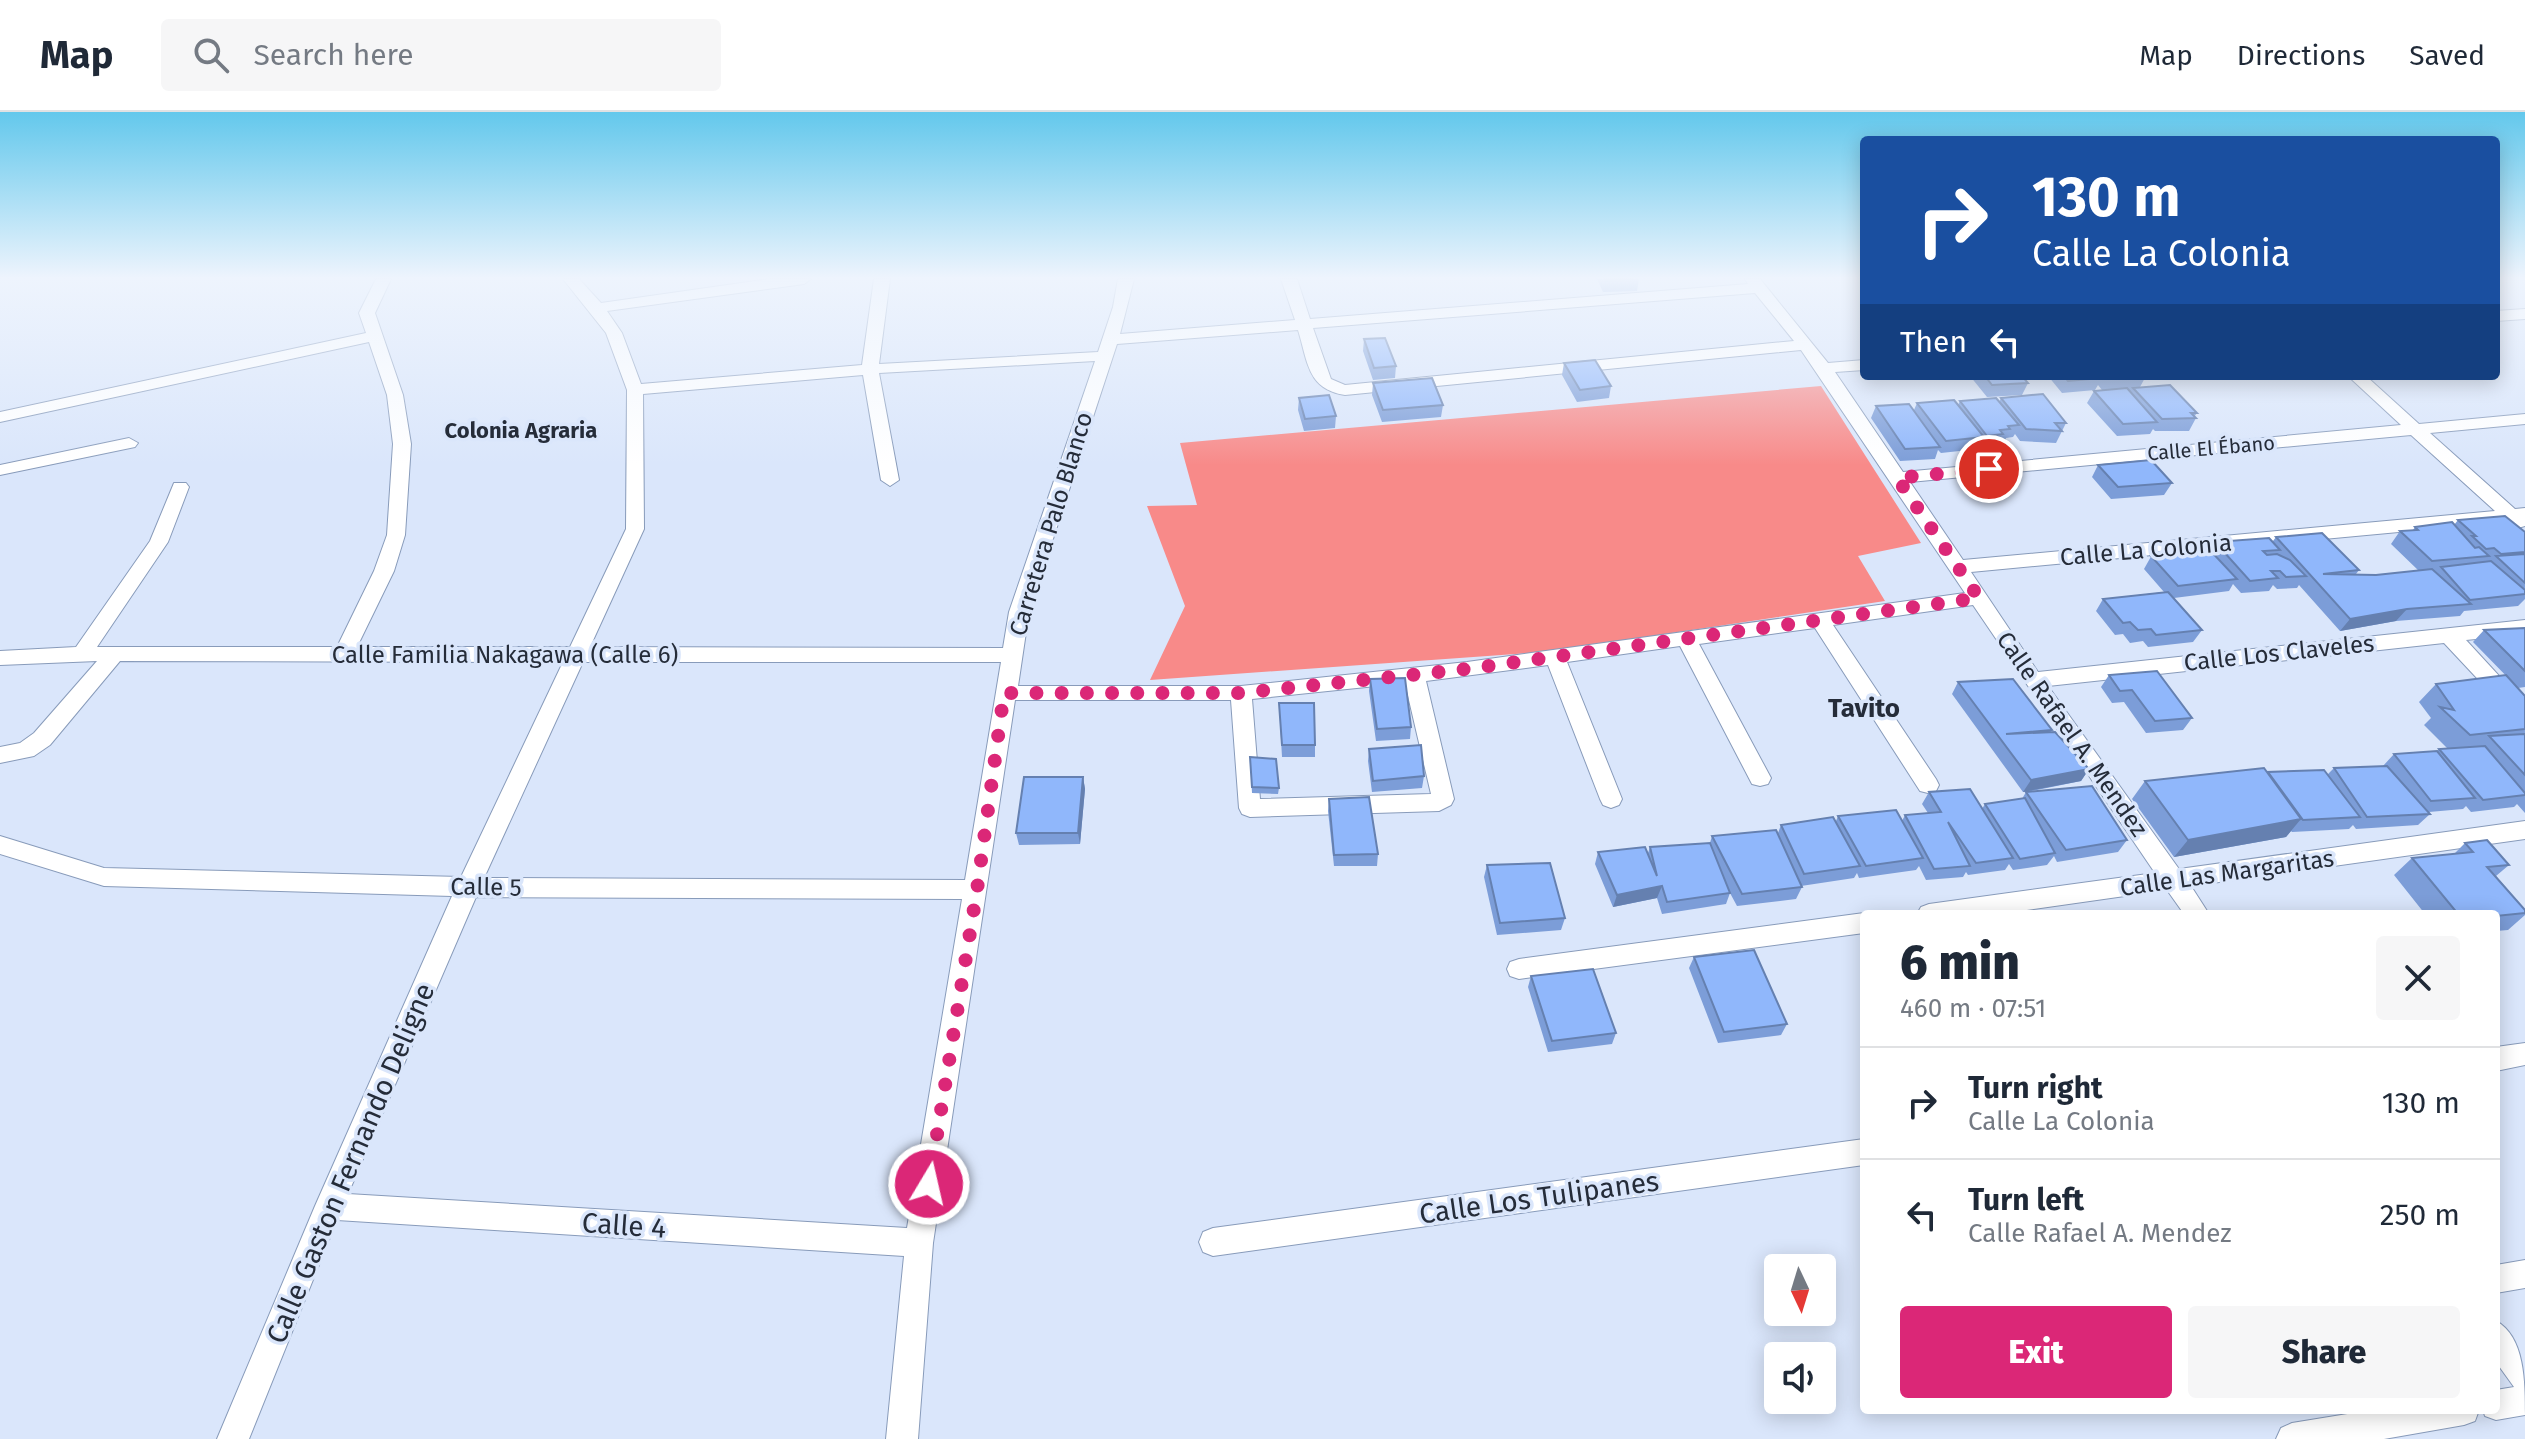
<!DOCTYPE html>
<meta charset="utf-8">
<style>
:root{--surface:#fff;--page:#f6f6f7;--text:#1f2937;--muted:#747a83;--line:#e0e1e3;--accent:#db2777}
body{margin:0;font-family:"Fira Sans",sans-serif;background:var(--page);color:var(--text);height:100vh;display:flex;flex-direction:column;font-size:30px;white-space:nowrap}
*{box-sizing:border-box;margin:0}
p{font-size:26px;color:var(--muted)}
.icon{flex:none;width:44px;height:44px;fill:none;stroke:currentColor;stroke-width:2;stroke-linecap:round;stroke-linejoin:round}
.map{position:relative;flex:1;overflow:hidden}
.drawer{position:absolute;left:1860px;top:798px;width:640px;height:504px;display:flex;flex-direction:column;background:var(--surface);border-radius:8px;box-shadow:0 4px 20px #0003}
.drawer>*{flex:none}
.banner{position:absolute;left:1860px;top:24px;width:640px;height:244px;border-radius:8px;box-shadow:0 4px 20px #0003;background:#1a4fa0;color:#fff;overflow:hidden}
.needle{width:52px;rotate:176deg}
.tools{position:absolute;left:1764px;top:1142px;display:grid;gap:16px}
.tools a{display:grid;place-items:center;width:72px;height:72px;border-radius:8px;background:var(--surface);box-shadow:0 4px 20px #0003;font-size:40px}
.pin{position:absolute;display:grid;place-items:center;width:68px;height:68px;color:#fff;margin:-34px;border:4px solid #fff;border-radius:50%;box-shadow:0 2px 8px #0007}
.me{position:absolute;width:88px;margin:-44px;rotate:9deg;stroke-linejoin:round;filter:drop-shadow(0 0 6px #0008)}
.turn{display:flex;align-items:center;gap:28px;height:168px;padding:0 40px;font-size:36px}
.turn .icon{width:104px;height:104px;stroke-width:2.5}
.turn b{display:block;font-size:56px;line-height:68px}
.then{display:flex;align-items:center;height:76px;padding:0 40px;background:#0003;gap:16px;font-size:30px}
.round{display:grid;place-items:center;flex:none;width:84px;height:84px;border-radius:8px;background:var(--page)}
.summary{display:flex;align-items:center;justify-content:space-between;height:136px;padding:0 40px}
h1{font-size:48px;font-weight:800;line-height:60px}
.primary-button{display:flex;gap:16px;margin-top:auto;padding:16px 40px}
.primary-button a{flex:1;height:92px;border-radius:8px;background:var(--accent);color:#fff;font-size:32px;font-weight:800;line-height:92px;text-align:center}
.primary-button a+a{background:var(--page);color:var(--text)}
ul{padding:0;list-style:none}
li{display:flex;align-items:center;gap:24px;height:112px;padding:0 40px;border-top:2px solid var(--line)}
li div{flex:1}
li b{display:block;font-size:30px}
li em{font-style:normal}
header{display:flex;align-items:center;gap:48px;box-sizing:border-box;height:112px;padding:0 40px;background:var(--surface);border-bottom:2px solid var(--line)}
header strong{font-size:38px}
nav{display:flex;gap:44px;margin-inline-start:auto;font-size:28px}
.search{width:560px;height:72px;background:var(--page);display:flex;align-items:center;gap:20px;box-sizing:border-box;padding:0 28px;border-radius:8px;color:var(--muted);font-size:30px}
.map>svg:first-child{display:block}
.forest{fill:#f88a89}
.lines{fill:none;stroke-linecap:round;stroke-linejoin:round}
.minor-casing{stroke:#889bba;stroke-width:2}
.minor{fill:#fff;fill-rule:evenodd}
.wall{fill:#7c9dd8}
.shaded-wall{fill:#6580b0}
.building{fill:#90b7fb;stroke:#6580b0;stroke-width:2}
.route{stroke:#db2777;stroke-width:14;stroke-dasharray:0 25.2}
.labels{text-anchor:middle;stroke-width:7;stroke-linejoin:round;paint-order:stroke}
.far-street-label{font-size:20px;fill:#252c39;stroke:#dae6fb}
.far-neighbourhood-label{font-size:22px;font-weight:bold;fill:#252c39;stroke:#dae6fb}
.street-label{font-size:24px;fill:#252c39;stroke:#dae6fb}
.neighbourhood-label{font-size:26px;font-weight:bold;fill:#252c39;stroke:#dae6fb}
.near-street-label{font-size:28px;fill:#252c39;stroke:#dae6fb}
</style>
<header>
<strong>Map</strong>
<div class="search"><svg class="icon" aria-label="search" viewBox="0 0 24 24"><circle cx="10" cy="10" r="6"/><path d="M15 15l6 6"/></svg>Search here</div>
<nav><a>Map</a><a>Directions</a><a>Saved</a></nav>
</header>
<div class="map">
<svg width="2525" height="1327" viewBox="0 0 2525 1327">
<rect width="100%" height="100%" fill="#dae6fb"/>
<path class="forest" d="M 1821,274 L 1921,431 L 1858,444 L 1885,489 L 1545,540 L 1150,568 L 1185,494 L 1147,394 L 1197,393 L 1180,331 Z"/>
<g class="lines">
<defs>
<path id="minor" d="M 376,167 L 391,167 L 375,201 L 403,283 L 411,332 L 405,423 L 394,459 L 357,535 L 570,535 L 626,417 L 627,278 L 606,221 L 563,167 L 579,167 L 601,191 L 770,167 L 811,167 L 804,172 L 607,199 L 622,221 L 641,272 L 862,253 L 874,167 L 890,167 L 879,252 L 1098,240 L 1113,195 L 1118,167 L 1134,167 L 1120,222 L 1295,208 L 1281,167 L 1297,167 L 1310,207 L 1748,172 L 1745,167 L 1760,167 L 1828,251 L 1864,248 L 1864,258 L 1835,260 L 1903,360 L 2401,313 L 2348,264 L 2366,264 L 2419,312 L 2525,302 L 2525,312 L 2430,321 L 2515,397 L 2525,396 L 2525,414 L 2518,416 L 2506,410 L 1971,460 L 2038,560 L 2525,508 L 2525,522 L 2466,528 L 2525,592 L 2525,613 L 2518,610 L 2444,531 L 2048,574 L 2179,757 L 2525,709 L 2525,727 L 2191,774 L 2209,802 L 2184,802 L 2167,778 L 1998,802 L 1917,802 L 1921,795 L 1929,792 L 2155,761 L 1973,493 L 1833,513 L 1936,667 L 1939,673 L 1936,679 L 1928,681 L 1920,679 L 1815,516 L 1699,532 L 1771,666 L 1768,672 L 1760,674 L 1752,672 L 1680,534 L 1567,550 L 1622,687 L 1619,693 L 1611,696 L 1603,693 L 1600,687 L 1548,553 L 1426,569 L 1454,687 L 1451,693 L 1439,699 L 1250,705 L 1242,702 L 1239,696 L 1231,588 L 1015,588 L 933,1131 L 918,1327 L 886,1327 L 904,1144 L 337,1108 L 249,1327 L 217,1327 L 315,1094 L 452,784 L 104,774 L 0,742 L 0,724 L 104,756 L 461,765 L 563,550 L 120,549 L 50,633 L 34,644 L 0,651 L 0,635 L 20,631 L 34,621 L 97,549 L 0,553 L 0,539 L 76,535 L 150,429 L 174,371 L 186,371 L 189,375 L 168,430 L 97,535 L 337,535 L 374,459 L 387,423 L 393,332 L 387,283 L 369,230 L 0,310 L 0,300 L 366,221 L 359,201 ZM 1755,181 L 1794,229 L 1345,273 L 1331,267 L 1313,216 ZM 1298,218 C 1308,250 1307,277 1345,283 L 1801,238 L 1965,481 L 1467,550 L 1241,574 L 1018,574 L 1029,500 L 1117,232 ZM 1095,249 L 1009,500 L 1003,536 L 590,535 L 644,417 L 643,282 L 863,263 L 881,368 L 890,374 L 899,368 L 879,261 ZM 2411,323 L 2495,399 L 1963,448 L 1910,370 ZM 583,550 L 1001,550 L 965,768 L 484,766 ZM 1405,571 L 1431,682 L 1260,687 L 1252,587 ZM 476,785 L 962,787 L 907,1116 L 348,1082 Z
M 2525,197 L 2525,207 L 2496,209 L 2496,199 Z
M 129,326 L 138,331 L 135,335 L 0,363 L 0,353 Z
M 1864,801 L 1867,802 L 1864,802 L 1864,821 L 1519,867 L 1510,864 L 1507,857 L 1510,850 L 1519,847 Z
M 2525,931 L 2525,953 L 2496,959 L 2496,935 Z
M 1864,1027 L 1864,1053 L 1213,1144 L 1203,1140 L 1199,1130 L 1203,1120 L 1213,1116 Z
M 2525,1148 L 2525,1176 L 2496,1181 L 2496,1153 Z
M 2496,1209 C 2525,1225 2525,1270 2525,1303 L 2496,1308 L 2485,1304 L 2483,1298 L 2496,1298 L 2496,1278 L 2514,1275 L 2496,1250 Z
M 2372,1298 L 2479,1298 L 2475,1309 L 2464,1313 L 2384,1327 L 2276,1327 L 2281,1316 L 2292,1311 Z"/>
</defs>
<use href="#minor" class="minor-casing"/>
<use href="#minor" class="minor"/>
</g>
<path class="wall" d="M 1597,167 L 1639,167 L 1637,179 L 1603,180 Z
M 1364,227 L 1396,254 L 1395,266 L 1373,268 L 1363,239 Z
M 1564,251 L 1611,274 L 1609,286 L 1577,290 L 1562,263 Z
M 1970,264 L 2022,264 L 2028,271 L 2022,283 L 1987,285 Z
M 2048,264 L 2146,264 L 2140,275 L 2197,301 L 2194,305 L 2196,306 L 2189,319 L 2155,319 L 2153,317 L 2150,322 L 2117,324 L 2087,291 L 2094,279 L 2102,278 L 2098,273 L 2095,278 L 2062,281 Z
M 1373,271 L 1443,293 L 1441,305 L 1382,310 L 1372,283 Z
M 1299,286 L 1336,304 L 1335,316 L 1304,319 L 1298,298 Z
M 2001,286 L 2066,311 L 2056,331 L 2020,329 L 2015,322 L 2013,325 L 2006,326 L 2005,329 L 2000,330 L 1998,335 L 1982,336 L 1980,334 L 1978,337 L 1941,341 L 1938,338 L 1935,347 L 1900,349 L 1871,306 L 1876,294 L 1914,298 L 1917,291 L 1958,293 L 1960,289 L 1999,290 Z
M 2098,353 L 2172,371 L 2164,383 L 2111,387 L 2092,365 Z
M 2458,408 L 2525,420 L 2525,487 L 2518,494 L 2464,499 L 2460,504 L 2396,509 L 2340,519 L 2299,473 L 2297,476 L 2277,477 L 2273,473 L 2269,479 L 2241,481 L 2233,472 L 2229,479 L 2174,486 L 2202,518 L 2193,530 L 2148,535 L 2143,529 L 2130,531 L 2123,522 L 2115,523 L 2096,499 L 2103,487 L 2164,480 L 2144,457 L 2153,441 L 2210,438 L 2215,430 L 2273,429 L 2276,425 L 2359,458 L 2356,462 L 2376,463 L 2419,459 L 2391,432 L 2400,419 L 2413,418 L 2415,415 L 2454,413 Z
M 2525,516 L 2525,575 L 2518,576 L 2473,530 L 2484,518 Z
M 2109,563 L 2192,606 L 2183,618 L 2146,621 L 2124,590 L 2112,591 L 2101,575 Z
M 1370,567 L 1411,615 L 1410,627 L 1376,629 L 1369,579 Z
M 1958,570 L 2052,618 L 2050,621 L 2089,657 L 2081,669 L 2027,680 L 2127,728 L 2118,740 L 2057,750 L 2054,744 L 2047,753 L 2013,758 L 2009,752 L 2005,758 L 1968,763 L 1966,760 L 1963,765 L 1926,768 L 1919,754 L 1916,758 L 1859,766 L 1857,761 L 1854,766 L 1801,774 L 1802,775 L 1796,787 L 1737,794 L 1730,781 L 1726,792 L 1662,802 L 1657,786 L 1613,795 L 1595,752 L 1598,740 L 1648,741 L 1650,735 L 1710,731 L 1712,724 L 1778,721 L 1781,713 L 1836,709 L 1838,704 L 1902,709 L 1905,703 L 1928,701 L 1922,692 L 1929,680 L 1982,697 L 1985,692 L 2022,687 L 2026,680 L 2023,680 L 1952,582 Z
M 2436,572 L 2525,584 L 2525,701 L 2517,692 L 2514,695 L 2471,700 L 2466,694 L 2463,697 L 2429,700 L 2430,702 L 2418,713 L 2356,717 L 2353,713 L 2349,717 L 2292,720 L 2291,719 L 2286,725 L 2174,745 L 2132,687 L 2145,669 L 2268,660 L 2327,663 L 2334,656 L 2383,654 L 2394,642 L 2437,639 L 2439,637 L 2448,637 L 2424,613 L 2431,606 L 2419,590 Z
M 1279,591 L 1315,633 L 1315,645 L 1282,645 Z
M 1369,637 L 1424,664 L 1422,676 L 1372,680 L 1368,649 Z
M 1250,645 L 1279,676 L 1278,682 L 1252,681 Z
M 1083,665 L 1085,677 L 1080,732 L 1019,733 L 1016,721 Z
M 1329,687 L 1378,742 L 1377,754 L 1334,754 L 1328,699 Z
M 2465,731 L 2509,753 L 2496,764 L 2525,798 L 2525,803 L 2508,818 L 2496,819 L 2496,802 L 2425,802 L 2394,763 L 2412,746 L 2454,742 Z
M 1487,753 L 1565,806 L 1561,818 L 1497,823 L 1484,765 Z
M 1694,845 L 1787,912 L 1781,923 L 1718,931 L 1689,856 Z
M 1531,864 L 1616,921 L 1612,932 L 1548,940 L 1528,875 Z"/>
<path class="shaded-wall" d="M 2407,497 L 2396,509 L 2340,519 L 2350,507 Z
M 2089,657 L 2081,669 L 2023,680 L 2031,668 Z
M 1083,665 L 1085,677 L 1080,732 L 1078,721 Z
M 2301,707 L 2286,725 L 2174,745 L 2188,728 Z
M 1662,774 L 1657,786 L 1613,795 L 1617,783 Z"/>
<path class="building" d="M 1605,167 L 1634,167 L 1606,169 Z
M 1385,226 L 1396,254 L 1374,256 L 1364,227 Z
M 1595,248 L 1611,274 L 1580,278 L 1564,251 Z
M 1985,264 L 2022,264 L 2028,271 L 1992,273 Z
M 2064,264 L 2099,264 L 2101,266 L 2068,269 Z
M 2107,264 L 2146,264 L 2109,267 Z
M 1432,266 L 1443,293 L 1383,298 L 1373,271 Z
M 2170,273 L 2197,301 L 2191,301 L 2196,306 L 2162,307 L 2133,276 Z
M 2127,276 L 2157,310 L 2123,312 L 2094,279 Z
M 2043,282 L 2066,311 L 2055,311 L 2062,319 L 2026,317 L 2001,286 Z
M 1329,283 L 1336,304 L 1305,307 L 1299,286 Z
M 1996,286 L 2019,313 L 2008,314 L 2010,317 L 2000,318 L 2003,322 L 1987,324 L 1960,289 Z
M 1954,288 L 1984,325 L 1946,329 L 1917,291 Z
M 1909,292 L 1940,335 L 1905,337 L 1876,294 Z
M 2151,348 L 2172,371 L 2118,375 L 2098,353 Z
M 2505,404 L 2525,420 L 2525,440 L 2501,442 L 2494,436 L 2486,437 L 2472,424 L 2476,424 L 2458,408 Z
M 2452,410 L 2475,436 L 2479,435 L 2489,444 L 2432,449 L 2400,419 L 2418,418 L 2415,415 Z
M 2322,421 L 2359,458 L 2323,462 L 2376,463 L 2432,457 L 2471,492 L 2407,497 L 2350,507 L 2276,425 Z
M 2269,426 L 2280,438 L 2263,439 L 2267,443 L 2277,442 L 2290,448 L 2306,464 L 2286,465 L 2280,459 L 2271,459 L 2278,466 L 2250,469 L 2215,430 Z
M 2207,435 L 2237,467 L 2178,474 L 2151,444 L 2155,444 L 2153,441 Z
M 2525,442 L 2525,471 L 2496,444 Z
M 2491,449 L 2525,478 L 2525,482 L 2470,488 L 2441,455 Z
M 2168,480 L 2202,518 L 2156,523 L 2151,517 L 2138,518 L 2130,510 L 2123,511 L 2103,487 Z
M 2525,516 L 2525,559 L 2484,518 Z
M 2157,559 L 2192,606 L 2155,609 L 2132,578 L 2120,579 L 2109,563 Z
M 2506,563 L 2525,584 L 2525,617 L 2470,623 L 2440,595 L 2454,598 L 2436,572 Z
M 1405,566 L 1411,615 L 1377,617 L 1370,567 Z
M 2013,567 L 2052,618 L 2006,622 L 2055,620 L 2089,657 L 2031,668 L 1958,570 Z
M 1279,591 L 1314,591 L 1315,633 L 1282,633 Z
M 2525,622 L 2525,663 L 2489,624 Z
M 1421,633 L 1424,664 L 1373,669 L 1369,637 Z
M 2485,634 L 2525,681 L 2525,683 L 2483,688 L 2439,637 Z
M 2437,639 L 2475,686 L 2431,689 L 2394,642 Z
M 1250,645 L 1276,647 L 1279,676 L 1252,675 Z
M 2387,654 L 2430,702 L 2367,705 L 2334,656 Z
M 2264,656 L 2301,707 L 2188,728 L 2145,669 Z
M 2324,658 L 2360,705 L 2303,708 L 2268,660 Z
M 1024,665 L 1083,665 L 1078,721 L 1016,721 Z
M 2092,674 L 2127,728 L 2066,738 L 2026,680 Z
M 1970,677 L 2013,746 L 1976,751 L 1948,710 L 1970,754 L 1934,757 L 1905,703 L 1941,700 L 1929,680 Z
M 1369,685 L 1378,742 L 1334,743 L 1329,687 Z
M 2025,686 L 2055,741 L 2020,747 L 1985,692 Z
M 1896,698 L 1923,746 L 1866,754 L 1838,704 Z
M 1833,705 L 1860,754 L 1804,762 L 1781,713 Z
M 1776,718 L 1802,775 L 1742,782 L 1712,724 Z
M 2487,728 L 2509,753 L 2487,755 L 2525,798 L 2525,801 L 2496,804 L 2496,802 L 2458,802 L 2412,746 L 2473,740 L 2465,731 Z
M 1710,731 L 1730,781 L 1667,790 L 1662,774 L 1617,783 L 1598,740 L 1645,735 L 1657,764 L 1650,735 Z
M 1550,751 L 1565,806 L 1500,811 L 1487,753 Z
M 1754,838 L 1787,912 L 1724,920 L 1694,845 Z
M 1593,857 L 1616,921 L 1552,929 L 1531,864 Z"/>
<linearGradient id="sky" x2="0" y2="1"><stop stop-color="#63c8ec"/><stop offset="0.47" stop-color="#eef4fd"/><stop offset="1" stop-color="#eef4fd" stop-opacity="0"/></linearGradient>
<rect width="2525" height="353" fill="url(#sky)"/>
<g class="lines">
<path class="route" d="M 929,1072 L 977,778 L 1004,581 L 1241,581 L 1467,557 L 1979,486 L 1897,366 L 1989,357"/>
</g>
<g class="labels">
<g class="far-street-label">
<text transform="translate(2211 336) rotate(-5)" y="7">Calle El Ébano</text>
</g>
<g class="far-neighbourhood-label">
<text x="521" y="326">Colonia Agraria</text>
</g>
<g class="street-label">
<text transform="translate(1051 412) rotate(-73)" y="8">Carretera Palo Blanco</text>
<text transform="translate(2146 438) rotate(-5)" y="8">Calle La Colonia</text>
<text transform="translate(2279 541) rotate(-6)" y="8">Calle Los Claveles</text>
<text x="505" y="551">Calle Familia Nakagawa (Calle 6)</text>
<text transform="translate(2072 622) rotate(55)" y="8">Calle Rafael A. Mendez</text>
<text transform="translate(2227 761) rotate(-8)" y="8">Calle Las Margaritas</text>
<text transform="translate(486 775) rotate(1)" y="8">Calle 5</text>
</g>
<g class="neighbourhood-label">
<text x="1864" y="605">Tavito</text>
</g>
<g class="near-street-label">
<text transform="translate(350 1051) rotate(-67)" y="10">Calle Gaston Fernando Deligne</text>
<text transform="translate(1539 1085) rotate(-8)" y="10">Calle Los Tulipanes</text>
<text transform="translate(624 1113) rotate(4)" y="10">Calle 4</text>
</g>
</g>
</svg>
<div class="tools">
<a><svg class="needle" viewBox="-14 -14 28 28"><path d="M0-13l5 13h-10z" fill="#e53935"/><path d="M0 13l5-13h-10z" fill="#747a83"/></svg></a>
<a><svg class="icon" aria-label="sound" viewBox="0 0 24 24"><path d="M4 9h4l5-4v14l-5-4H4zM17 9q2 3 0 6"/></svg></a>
</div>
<div class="pin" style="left:1989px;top:357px;background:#d93025"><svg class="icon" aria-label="arrive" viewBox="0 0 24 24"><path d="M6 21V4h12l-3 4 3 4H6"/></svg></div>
<svg class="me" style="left:929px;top:1072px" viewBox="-20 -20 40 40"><circle r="17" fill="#db2777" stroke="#fff" stroke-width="3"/><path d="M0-11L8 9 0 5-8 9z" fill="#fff"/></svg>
<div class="banner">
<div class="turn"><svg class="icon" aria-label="right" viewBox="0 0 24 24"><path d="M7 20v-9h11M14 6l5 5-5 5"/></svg><div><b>130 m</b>Calle La Colonia</div></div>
<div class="then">Then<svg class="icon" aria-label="left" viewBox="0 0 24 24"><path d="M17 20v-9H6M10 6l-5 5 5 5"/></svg></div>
</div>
<section class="drawer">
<div class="summary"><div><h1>6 min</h1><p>460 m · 07:51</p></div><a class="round"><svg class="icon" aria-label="close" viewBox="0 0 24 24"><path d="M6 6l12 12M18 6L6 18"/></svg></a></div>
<ul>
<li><svg class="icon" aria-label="right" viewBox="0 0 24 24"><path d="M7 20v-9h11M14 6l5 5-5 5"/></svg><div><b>Turn right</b><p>Calle La Colonia</p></div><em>130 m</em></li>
<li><svg class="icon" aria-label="left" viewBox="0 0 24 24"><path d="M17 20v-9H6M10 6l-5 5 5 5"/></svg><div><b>Turn left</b><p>Calle Rafael A. Mendez</p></div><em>250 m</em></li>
</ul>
<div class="primary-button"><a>Exit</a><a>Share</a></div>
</section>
</div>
